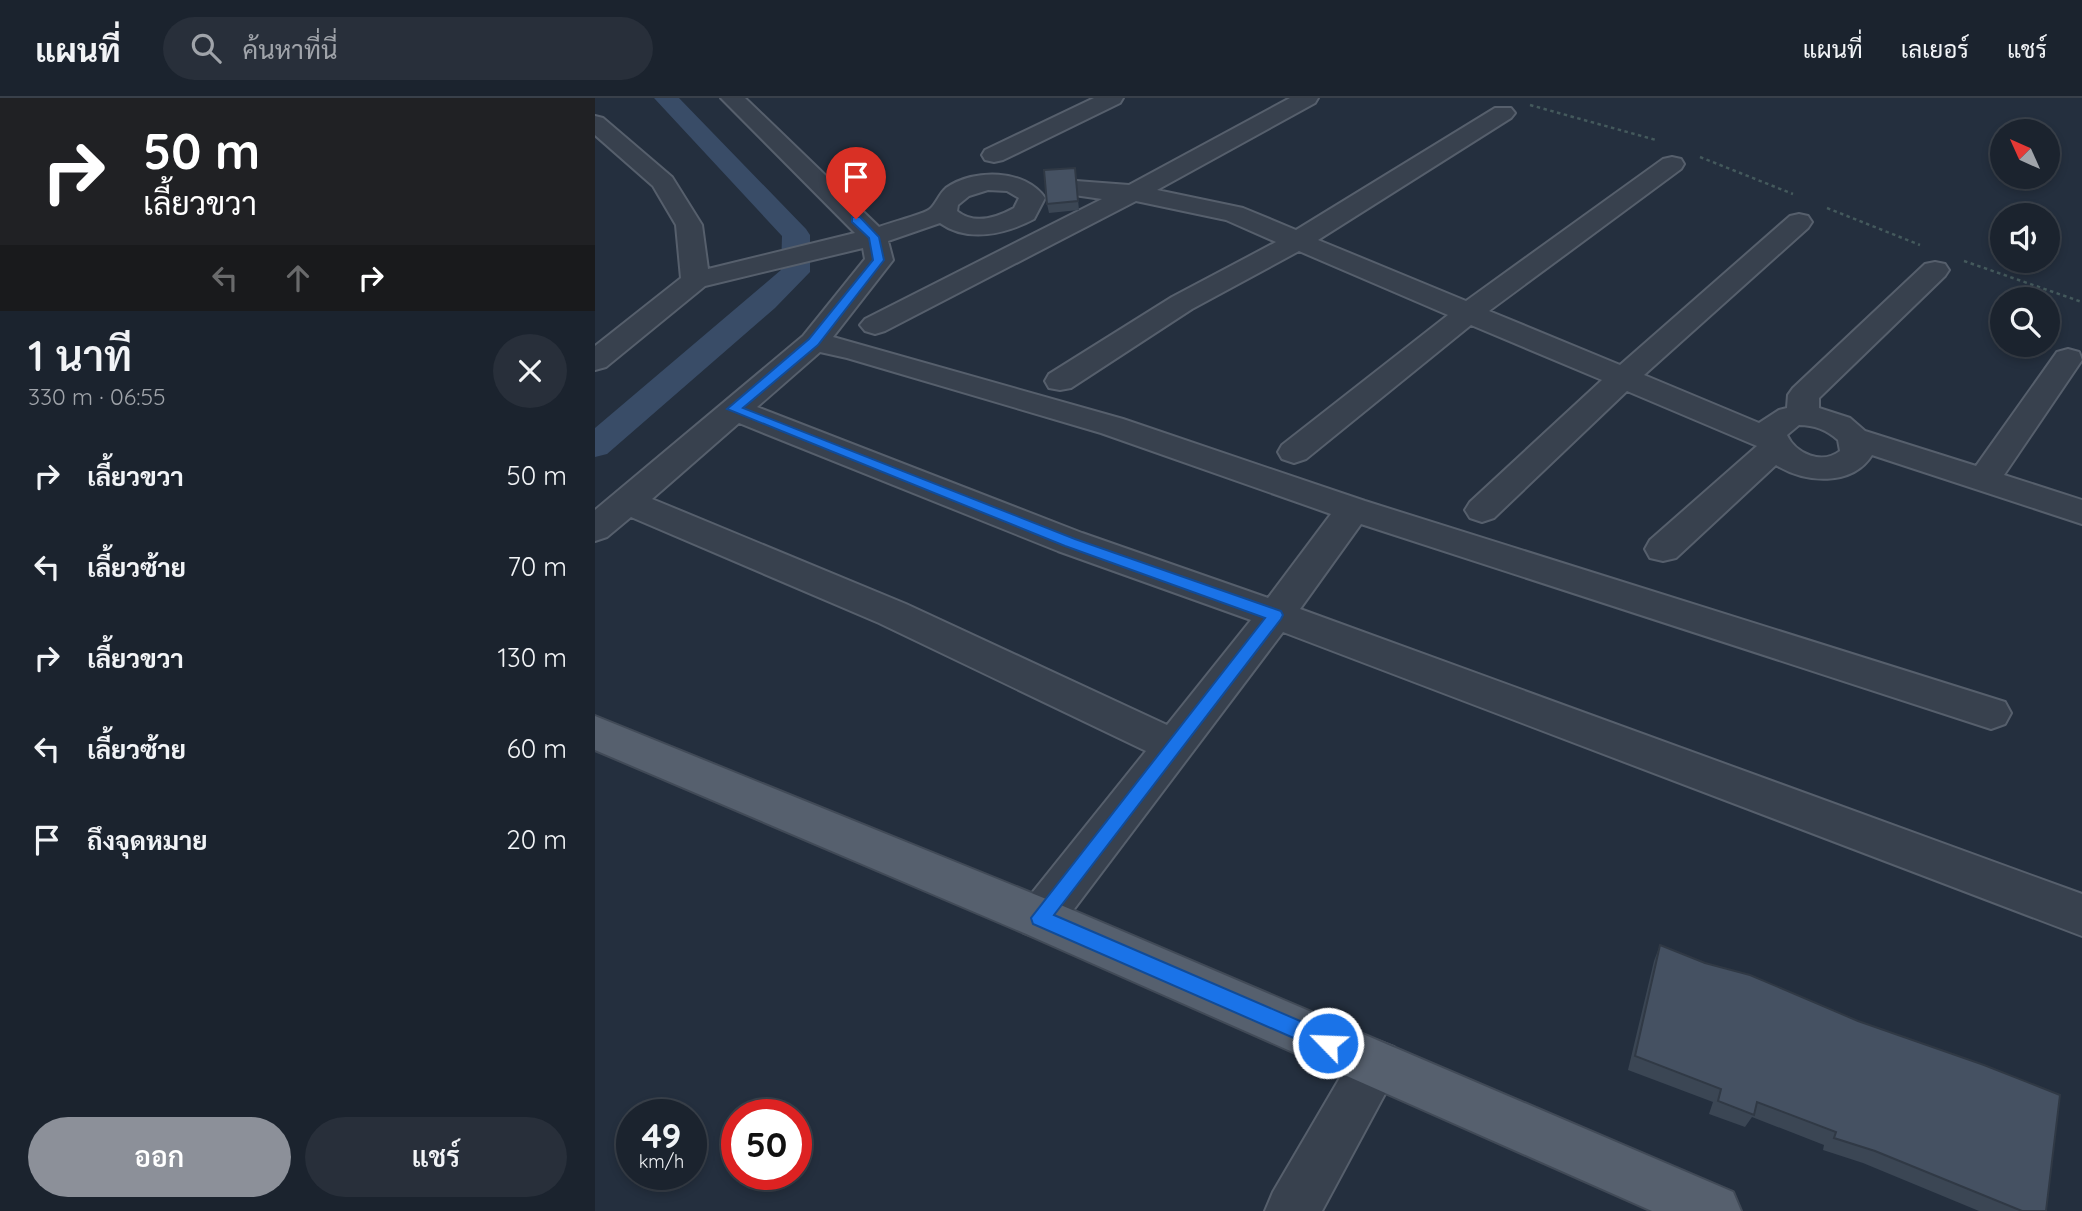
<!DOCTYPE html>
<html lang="th">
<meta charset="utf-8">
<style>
:root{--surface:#1b232e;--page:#282f3a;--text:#f1f3f6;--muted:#a0a4aa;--line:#39404a;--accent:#8c9099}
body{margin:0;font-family:Quicksand,Sarabun,sans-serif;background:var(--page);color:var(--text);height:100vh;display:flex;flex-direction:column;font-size:26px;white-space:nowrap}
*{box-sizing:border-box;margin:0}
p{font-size:23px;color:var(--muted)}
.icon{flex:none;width:38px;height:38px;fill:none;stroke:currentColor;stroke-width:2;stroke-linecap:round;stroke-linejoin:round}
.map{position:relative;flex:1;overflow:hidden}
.panel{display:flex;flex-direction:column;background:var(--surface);width:595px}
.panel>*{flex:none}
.top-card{background:#202124;color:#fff;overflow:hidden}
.needle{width:46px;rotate:315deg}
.buttons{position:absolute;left:1395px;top:21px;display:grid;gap:14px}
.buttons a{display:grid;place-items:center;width:70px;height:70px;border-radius:50%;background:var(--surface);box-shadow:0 4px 10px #0003,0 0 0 2px var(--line);font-size:35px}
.speed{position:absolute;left:21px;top:1001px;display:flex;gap:14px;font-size:35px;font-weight:700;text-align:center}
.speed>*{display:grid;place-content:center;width:91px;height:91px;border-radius:50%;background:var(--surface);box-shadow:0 4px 10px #0003,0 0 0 2px var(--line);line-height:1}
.speed small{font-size:18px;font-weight:400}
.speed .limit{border:10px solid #d22;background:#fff;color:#111}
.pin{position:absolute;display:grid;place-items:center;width:60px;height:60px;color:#fff;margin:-72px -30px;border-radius:50% 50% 50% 0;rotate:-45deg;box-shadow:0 0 7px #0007}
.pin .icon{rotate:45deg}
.me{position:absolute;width:77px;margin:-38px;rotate:294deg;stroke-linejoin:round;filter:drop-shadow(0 0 5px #0008)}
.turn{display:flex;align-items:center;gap:24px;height:147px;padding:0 28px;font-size:32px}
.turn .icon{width:91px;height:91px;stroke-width:2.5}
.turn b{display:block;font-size:49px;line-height:60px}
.lanes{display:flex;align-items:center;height:66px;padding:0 28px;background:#0003;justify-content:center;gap:35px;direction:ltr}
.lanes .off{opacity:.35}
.round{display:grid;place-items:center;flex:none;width:74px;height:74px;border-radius:37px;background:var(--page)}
.overview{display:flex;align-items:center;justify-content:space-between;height:119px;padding:0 28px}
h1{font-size:42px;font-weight:600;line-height:52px}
.primary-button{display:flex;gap:14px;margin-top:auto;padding:14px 28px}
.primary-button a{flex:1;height:80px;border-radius:42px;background:var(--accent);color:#fff;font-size:28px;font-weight:600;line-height:80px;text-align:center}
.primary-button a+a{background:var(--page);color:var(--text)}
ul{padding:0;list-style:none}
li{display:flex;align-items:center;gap:21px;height:91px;padding:0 28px}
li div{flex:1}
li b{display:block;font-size:26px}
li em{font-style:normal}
header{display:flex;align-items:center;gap:42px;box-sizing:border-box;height:98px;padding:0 35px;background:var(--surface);border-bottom:2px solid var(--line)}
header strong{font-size:33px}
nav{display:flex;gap:38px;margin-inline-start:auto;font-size:24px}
.search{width:490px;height:63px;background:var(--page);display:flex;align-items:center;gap:18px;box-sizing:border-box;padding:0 24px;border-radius:38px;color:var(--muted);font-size:26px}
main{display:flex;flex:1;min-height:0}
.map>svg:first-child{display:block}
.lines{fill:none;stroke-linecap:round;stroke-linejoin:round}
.canal{fill:#394c67;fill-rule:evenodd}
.minor-casing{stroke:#565f6c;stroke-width:4}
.major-casing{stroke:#414a57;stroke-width:4}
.path{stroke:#44595c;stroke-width:2.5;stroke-dasharray:3.5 3.5;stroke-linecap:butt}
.minor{fill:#38414e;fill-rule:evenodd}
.major{fill:#56606e;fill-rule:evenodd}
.wall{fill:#3b4654}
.building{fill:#455162;stroke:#303945;stroke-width:2}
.route{fill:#1a73e8;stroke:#114b97;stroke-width:2}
</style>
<header>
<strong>แผนที่</strong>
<div class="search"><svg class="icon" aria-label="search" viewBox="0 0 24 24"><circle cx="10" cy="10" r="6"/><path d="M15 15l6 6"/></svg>ค้นหาที่นี่</div>
<nav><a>แผนที่</a><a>เลเยอร์</a><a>แชร์</a></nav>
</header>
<main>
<section class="panel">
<div class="top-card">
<div class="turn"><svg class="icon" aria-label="right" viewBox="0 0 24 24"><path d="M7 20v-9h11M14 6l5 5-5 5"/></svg><div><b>50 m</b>เลี้ยวขวา</div></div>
<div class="lanes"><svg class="icon off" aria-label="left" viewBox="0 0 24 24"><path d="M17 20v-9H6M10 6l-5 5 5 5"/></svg><svg class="icon off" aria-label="ahead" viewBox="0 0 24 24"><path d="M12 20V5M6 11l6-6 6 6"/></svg><svg class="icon" aria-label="right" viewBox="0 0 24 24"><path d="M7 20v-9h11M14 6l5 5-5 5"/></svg></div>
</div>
<div class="overview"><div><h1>1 นาที</h1><p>330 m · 06:55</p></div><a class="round"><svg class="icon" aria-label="close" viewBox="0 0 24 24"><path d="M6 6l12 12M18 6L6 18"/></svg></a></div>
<ul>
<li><svg class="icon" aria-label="right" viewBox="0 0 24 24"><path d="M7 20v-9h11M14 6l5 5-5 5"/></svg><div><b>เลี้ยวขวา</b></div><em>50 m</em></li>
<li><svg class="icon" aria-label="left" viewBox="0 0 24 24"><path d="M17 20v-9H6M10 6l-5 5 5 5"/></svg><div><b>เลี้ยวซ้าย</b></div><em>70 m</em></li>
<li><svg class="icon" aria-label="right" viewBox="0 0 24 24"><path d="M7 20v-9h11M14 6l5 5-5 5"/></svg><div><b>เลี้ยวขวา</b></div><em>130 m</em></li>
<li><svg class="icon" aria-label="left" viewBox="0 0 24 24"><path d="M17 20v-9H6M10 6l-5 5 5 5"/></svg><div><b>เลี้ยวซ้าย</b></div><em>60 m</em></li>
<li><svg class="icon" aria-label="arrive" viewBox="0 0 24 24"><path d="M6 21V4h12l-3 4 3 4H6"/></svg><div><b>ถึงจุดหมาย</b></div><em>20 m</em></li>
</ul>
<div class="primary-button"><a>ออก</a><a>แชร์</a></div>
</section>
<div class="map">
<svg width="1487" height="1113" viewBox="0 0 1487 1113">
<rect width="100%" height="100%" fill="#242f3e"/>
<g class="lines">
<path class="canal" d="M 59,0 L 84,0 L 211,131 L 215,137 L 215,174 L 180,210 L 12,356 L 0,359 L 0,330 L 186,172 L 187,138 Z"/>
<defs>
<path id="minor" d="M 126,0 L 150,0 L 284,129 C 293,125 330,116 335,111 C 341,106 344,96 351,90 C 379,70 430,71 450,100 L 439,121 C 411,136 373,145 345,125 L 293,143 L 298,162 L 238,239 L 528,321 L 770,403 L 1410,604 L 1416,615 L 1410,626 L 1396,631 L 766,426 L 705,511 L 1487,796 L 1487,838 L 688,534 L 461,835 L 445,841 L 429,835 L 422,820 L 429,805 L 551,653 L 284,525 L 36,419 L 12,439 L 0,443 L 0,412 L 208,238 L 270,161 L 268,150 L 110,188 L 11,269 L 0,272 L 0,248 L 86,180 L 81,127 L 58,88 L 0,37 L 0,18 L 8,20 L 77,79 L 107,127 L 113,171 L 260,135 ZM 393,92 L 412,93 L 424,100 L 419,110 C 401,120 379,127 362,113 L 363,107 L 374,98 ZM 225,254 L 252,260 L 506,335 L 736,416 L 673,500 L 487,435 L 162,309 ZM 144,325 L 463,453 L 656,522 L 572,627 L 311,506 L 57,401 Z
M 499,0 L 528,0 L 525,5 L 408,62 L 399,64 L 390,62 L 387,57 L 390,52 Z
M 695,0 L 723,0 L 720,5 L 562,92 L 648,110 L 701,132 L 900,10 L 916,10 L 920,15 L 916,20 L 723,142 L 871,203 L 1068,61 L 1077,59 L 1086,61 L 1089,66 L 1086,71 L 894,213 L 1025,267 L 1195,118 L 1204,116 L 1213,118 L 1217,124 L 1213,130 L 1049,277 L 1164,325 L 1184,312 L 1192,310 L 1193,297 L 1198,290 L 1330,166 L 1340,164 L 1350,166 L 1354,172 L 1350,178 L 1224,300 L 1224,310 L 1255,320 L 1270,333 L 1381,368 L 1462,254 L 1473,251 L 1484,254 L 1487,262 L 1409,377 L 1487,402 L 1487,426 L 1277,357 C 1257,389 1210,385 1181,367 L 1081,460 L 1068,463 L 1055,460 L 1050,451 L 1055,442 L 1162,348 L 1032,293 L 899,420 L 887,424 L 875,420 L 870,412 L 875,404 L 1007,282 L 876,227 L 711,361 L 699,365 L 687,361 L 683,354 L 687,347 L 853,217 L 704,153 L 597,211 L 476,290 L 465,292 L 454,290 L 450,283 L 454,276 L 577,199 L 681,144 L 631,122 L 541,103 L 290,233 L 280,236 L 270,233 L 265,227 L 270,221 L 507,101 L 472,96 L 468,91 L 472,86 L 481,83 L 534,87 ZM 1204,327 C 1219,327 1232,332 1243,342 L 1245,353 C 1227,367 1201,356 1192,337 Z
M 781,942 L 799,949 L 806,966 L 727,1113 L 670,1113 L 678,1094 L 763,949 Z"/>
<path id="major" d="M 0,618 L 461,805 L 1138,1094 L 1146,1113 L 1057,1113 L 429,835 L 0,652 Z"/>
</defs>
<use href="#minor" class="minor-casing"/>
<use href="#major" class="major-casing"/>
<path class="path" d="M 935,7 L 1061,42
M 1105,59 L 1198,96
M 1232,110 L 1325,147
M 1369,163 L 1487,204"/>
<use href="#minor" class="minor"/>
<use href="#major" class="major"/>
</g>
<path class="wall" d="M 480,70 L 484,112 L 454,115 L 452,106 Z
M 1065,847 L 1451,1113 L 1384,1113 L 1268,1065 L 1228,1052 L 1229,1047 L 1157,1019 L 1150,1029 L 1114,1016 L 1118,1004 L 1033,972 L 1059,863 Z"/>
<path class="building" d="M 480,70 L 483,103 L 452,106 L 449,72 Z
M 1065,847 L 1110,865 L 1155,877 L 1263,923 L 1389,967 L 1465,997 L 1451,1113 L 1427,1113 L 1280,1053 L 1239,1040 L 1241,1034 L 1162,1004 L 1159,1017 L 1123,1003 L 1126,991 L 1040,958 Z"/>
<path class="route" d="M 257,119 L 265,119 L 284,139 L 289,162 L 223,247 L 148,310 L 480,441 L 686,513 L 688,517 L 686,521 L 459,817 L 740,938 L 743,945 L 740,952 L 733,955 L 726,952 L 438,826 L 436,820 L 670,520 L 470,448 L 132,311 L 214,241 L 278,162 L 274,140 L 257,124 Z"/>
</svg>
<div class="buttons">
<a><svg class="needle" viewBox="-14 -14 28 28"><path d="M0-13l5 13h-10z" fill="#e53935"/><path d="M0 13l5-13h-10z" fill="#a0a4aa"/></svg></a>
<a><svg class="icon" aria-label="sound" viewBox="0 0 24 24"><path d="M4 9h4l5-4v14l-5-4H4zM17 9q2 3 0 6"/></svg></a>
<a><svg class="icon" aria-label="search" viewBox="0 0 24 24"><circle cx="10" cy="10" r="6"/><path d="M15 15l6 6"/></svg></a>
</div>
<div class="speed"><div>49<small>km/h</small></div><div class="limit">50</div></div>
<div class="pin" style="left:261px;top:121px;background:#d93025"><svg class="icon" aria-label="arrive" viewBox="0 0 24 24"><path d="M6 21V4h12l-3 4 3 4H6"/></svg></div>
<svg class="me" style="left:733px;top:945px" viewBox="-20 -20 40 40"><circle r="17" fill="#1a73e8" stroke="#fff" stroke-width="3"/><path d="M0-11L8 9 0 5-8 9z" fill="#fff"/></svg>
</div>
</main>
